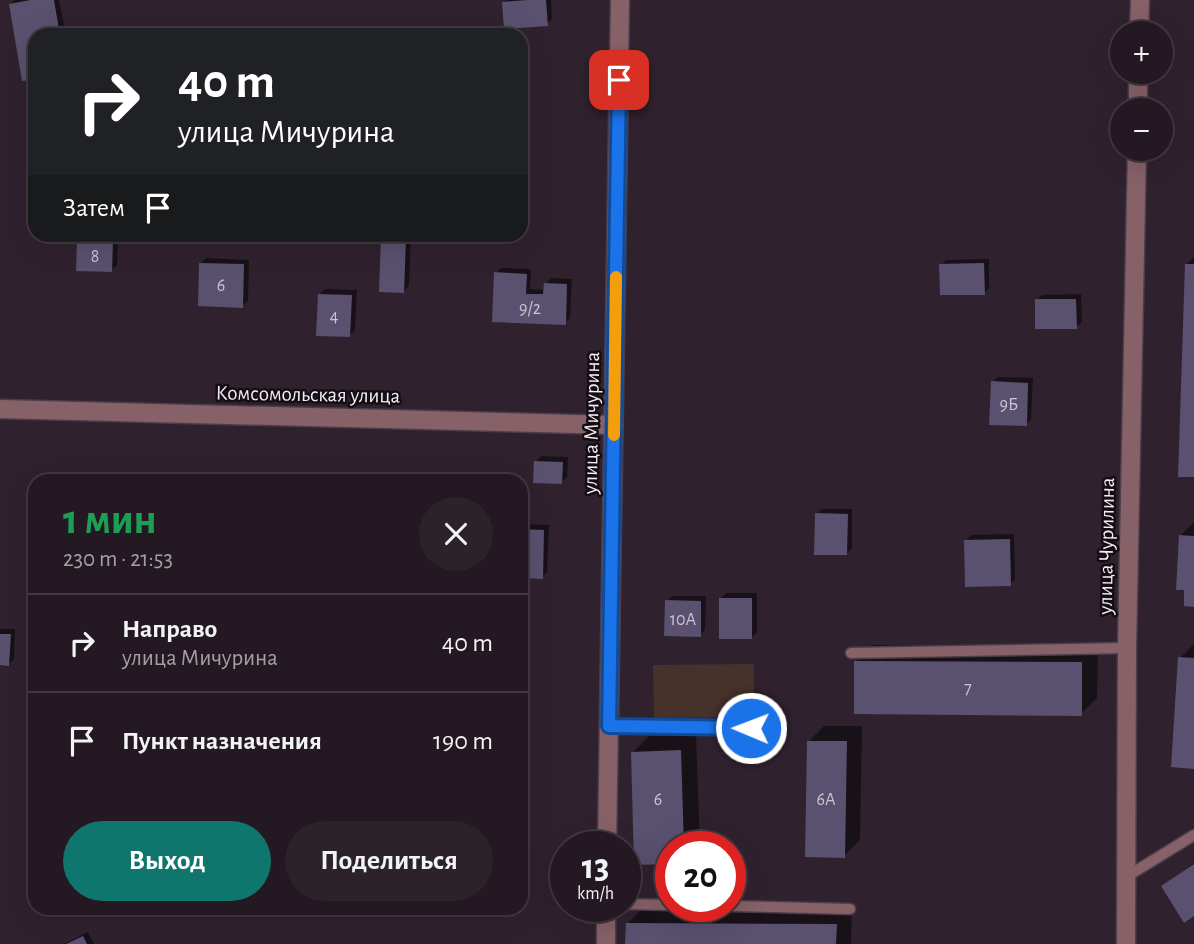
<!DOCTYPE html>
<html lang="ru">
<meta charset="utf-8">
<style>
:root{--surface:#241922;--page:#2c222a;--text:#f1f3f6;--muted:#a3a0a5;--line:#413840;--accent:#0f766e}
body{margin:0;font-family:"Alegreya Sans",sans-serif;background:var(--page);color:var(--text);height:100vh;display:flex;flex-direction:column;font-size:26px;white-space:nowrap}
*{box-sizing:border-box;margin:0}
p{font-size:23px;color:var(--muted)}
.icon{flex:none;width:38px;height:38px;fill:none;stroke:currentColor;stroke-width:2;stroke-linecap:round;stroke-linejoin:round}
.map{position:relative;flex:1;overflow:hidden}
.sheet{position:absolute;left:28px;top:474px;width:500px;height:441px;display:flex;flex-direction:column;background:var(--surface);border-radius:21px;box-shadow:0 7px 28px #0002,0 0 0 2px var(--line)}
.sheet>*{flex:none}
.banner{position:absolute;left:28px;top:28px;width:500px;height:214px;border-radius:21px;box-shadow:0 7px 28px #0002,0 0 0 2px var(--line);background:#202124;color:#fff;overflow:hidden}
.tools{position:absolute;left:1110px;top:21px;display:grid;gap:14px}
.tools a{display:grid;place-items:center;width:63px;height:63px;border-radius:50%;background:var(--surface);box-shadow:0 7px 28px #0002,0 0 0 2px var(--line);font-size:35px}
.speed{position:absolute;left:550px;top:831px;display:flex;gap:14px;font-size:35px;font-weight:700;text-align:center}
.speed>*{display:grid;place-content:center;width:91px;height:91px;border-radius:50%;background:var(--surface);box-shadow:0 7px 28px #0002,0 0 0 2px var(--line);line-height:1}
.speed small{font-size:18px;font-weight:400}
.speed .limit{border:10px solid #d22;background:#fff;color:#111}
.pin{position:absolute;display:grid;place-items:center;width:60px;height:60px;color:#fff;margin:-30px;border-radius:14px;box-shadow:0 4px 10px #0006}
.me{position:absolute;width:77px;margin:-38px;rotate:271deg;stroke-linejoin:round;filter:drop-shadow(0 0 5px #0008)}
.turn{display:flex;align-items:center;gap:24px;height:147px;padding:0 35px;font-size:32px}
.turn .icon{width:91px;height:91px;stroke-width:2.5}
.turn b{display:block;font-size:49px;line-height:60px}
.then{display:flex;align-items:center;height:66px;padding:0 35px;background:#0003;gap:14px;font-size:26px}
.round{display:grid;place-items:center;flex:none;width:74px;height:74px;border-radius:37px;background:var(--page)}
.headline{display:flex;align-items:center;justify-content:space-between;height:119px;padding:0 35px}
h1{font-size:42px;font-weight:600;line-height:52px;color:#1e9e55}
.primary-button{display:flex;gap:14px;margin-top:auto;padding:14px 35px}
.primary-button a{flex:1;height:80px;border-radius:42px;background:var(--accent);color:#fff;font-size:28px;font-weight:600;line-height:80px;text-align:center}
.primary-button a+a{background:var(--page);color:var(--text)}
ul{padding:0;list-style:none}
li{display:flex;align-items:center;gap:21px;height:98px;padding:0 35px;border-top:2px solid var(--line)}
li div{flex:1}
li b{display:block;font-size:26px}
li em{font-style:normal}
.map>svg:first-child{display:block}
.pitch{fill:#46322b}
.shadow{fill:#0007}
.building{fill:#59516f}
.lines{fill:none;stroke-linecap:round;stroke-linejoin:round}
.service-casing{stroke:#4c3d4a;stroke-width:13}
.minor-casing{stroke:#4c3d4a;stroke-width:21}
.tertiary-casing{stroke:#4c3d4a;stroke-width:21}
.service{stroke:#866168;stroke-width:10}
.minor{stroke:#866168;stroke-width:18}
.tertiary{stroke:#866168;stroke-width:18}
.route-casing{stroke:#114b97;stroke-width:18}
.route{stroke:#1a73e8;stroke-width:12}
.slow{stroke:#f59e0b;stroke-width:12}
.labels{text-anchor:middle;stroke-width:5;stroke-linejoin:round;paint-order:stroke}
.number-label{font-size:18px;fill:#cec4d2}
.street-label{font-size:21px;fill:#f5ebf3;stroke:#140d13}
</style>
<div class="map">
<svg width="1194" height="944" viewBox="0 0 1194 944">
<rect width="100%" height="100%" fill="#30212e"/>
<path class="pitch" d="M 754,664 L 754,717 L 654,718 L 653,665 Z"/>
<path class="shadow" d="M 15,0 L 59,0 L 66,35 L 35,35 L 35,77 L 10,4 Z
M 507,0 L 551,0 L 552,19 L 547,24 L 504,2 Z
M 385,234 L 411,234 L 409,286 L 404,291 L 382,238 Z
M 84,236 L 118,237 L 117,265 L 111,270 L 79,242 Z
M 1194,257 L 1194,475 L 1186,265 Z
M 206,258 L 249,260 L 248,301 L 242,306 L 201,263 Z
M 989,259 L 989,288 L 984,293 L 941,265 L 946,260 Z
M 501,268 L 531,269 L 530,289 L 545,290 L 545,284 L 551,278 L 572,279 L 570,318 L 565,323 L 496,273 Z
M 325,289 L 357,290 L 355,330 L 350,335 L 320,294 Z
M 1081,294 L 1082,322 L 1076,327 L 1037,300 L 1042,295 Z
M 998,377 L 1033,378 L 1031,419 L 1026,425 L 992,382 Z
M 541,456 L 568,457 L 567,477 L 562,482 L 536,462 Z
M 822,509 L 852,509 L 852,548 L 847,553 L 816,514 Z
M 1194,522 L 1194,605 L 1180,536 Z
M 522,524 L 549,525 L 547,572 L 542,577 L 522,576 Z
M 1014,534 L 1015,579 L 1010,584 L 965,541 L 971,535 Z
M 726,593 L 757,593 L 757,632 L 752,637 L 720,599 Z
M 672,596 L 706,596 L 705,630 L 700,635 L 667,601 Z
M 0,629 L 15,629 L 14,659 L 9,664 L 0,664 Z
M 1194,644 L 1194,767 L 1180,658 Z
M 872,645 L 1098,647 L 1097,698 L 1081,714 L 856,661 Z
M 824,726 L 862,726 L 860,840 L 844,856 L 809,741 Z
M 696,735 L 700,846 L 670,847 L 670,863 L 636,863 L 633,752 L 649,736 Z
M 1194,863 L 1194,914 L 1163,886 Z
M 643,908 L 852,909 L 851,944 L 627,944 L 627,924 Z
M 88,932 L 94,944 L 64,944 Z"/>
<path class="building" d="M 30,0 L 54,0 L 60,35 L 35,35 L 35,79 L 22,81 L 9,4 Z
M 527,0 L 546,0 L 548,26 L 504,29 L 502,2 Z
M 381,237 L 406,238 L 404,293 L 379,292 Z
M 77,241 L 113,242 L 112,272 L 76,271 Z
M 199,263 L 244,264 L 243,308 L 198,306 Z
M 984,263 L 985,295 L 940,295 L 939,264 Z
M 1185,264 L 1194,264 L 1194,477 L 1178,477 Z
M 494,272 L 527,274 L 526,294 L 543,294 L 544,283 L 567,284 L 566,325 L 492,322 Z
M 318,294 L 352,295 L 350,337 L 316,336 Z
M 1035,299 L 1076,299 L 1077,329 L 1035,329 Z
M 991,381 L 1028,383 L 1027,426 L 989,425 Z
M 534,461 L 563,462 L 562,484 L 533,483 Z
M 815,513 L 848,514 L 847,555 L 814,555 Z
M 522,529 L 544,530 L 543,579 L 522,578 Z
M 1179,535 L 1194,536 L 1194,607 L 1184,606 L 1184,590 L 1176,590 Z
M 1010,539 L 1011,586 L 965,587 L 964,540 Z
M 719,598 L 752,598 L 752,639 L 719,639 Z
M 665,600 L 701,601 L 701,637 L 664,636 Z
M 0,634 L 11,634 L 9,666 L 0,665 Z
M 1178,657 L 1194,658 L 1194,769 L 1171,767 Z
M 854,661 L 1082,662 L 1082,716 L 854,714 Z
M 807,741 L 847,741 L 845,858 L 805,857 Z
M 681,750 L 684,847 L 670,847 L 670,864 L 634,865 L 631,752 Z
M 1194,864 L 1194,916 L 1184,923 L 1161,886 Z
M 626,923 L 837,924 L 836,944 L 625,944 Z
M 83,936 L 87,944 L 66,944 Z"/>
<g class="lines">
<defs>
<path id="service" d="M 851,653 L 1127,648
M 609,726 L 751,728
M 1126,877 L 1194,835
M 625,904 L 670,905
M 730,906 L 850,909"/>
<path id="minor" d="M 0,409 L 614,425
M 607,847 L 620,0
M 606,944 L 606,906"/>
<path id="tertiary" d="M 1139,33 L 1140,0
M 1138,110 L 1138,72
M 1126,944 L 1127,648 L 1137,149"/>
</defs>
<use href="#service" class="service-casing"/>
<use href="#minor" class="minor-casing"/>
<use href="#tertiary" class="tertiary-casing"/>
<use href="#service" class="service"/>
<use href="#minor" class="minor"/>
<use href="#tertiary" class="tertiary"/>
</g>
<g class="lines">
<defs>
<path id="route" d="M 619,80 L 609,726 L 751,728"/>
</defs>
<use href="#route" class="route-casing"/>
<use href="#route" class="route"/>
<path class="slow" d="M 614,435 L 616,277"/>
</g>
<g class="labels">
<g class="number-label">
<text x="95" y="262">8</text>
<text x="221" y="291">6</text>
<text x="530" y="314">9/2</text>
<text x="334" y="322">4</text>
<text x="1009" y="410">9Б</text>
<text x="683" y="625">10А</text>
<text x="968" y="694">7</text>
<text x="658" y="805">6</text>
<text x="826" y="805">6А</text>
</g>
<g class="street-label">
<text transform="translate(308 394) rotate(1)" y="7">Комсомольская улица</text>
<text transform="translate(591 423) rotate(-89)" y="7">улица Мичурина</text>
<text transform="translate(1106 546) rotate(-89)" y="7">улица Чурилина</text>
</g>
</g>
</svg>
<div class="tools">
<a>+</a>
<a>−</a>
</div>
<div class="speed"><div>13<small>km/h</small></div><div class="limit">20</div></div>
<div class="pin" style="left:619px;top:80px;background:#d93025"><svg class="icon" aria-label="arrive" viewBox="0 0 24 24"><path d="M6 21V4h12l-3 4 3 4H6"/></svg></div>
<svg class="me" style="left:751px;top:728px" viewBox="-20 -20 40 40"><circle r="17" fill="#1a73e8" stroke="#fff" stroke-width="3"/><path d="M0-11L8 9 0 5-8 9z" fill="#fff"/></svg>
<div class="banner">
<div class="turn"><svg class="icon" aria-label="right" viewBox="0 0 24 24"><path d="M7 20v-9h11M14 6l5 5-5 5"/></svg><div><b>40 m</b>улица Мичурина</div></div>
<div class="then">Затем<svg class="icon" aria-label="arrive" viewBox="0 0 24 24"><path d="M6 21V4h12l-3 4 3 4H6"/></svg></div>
</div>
<section class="sheet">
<div class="headline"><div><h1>1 мин</h1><p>230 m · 21:53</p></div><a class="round"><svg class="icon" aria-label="close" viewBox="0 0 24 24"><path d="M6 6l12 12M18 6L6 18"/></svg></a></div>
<ul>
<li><svg class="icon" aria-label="right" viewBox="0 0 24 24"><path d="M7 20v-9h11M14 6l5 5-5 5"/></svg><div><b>Направо</b><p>улица Мичурина</p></div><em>40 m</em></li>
<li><svg class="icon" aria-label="arrive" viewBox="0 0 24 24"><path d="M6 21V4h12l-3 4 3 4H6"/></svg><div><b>Пункт назначения</b></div><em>190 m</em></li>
</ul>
<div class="primary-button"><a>Выход</a><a>Поделиться</a></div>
</section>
</div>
